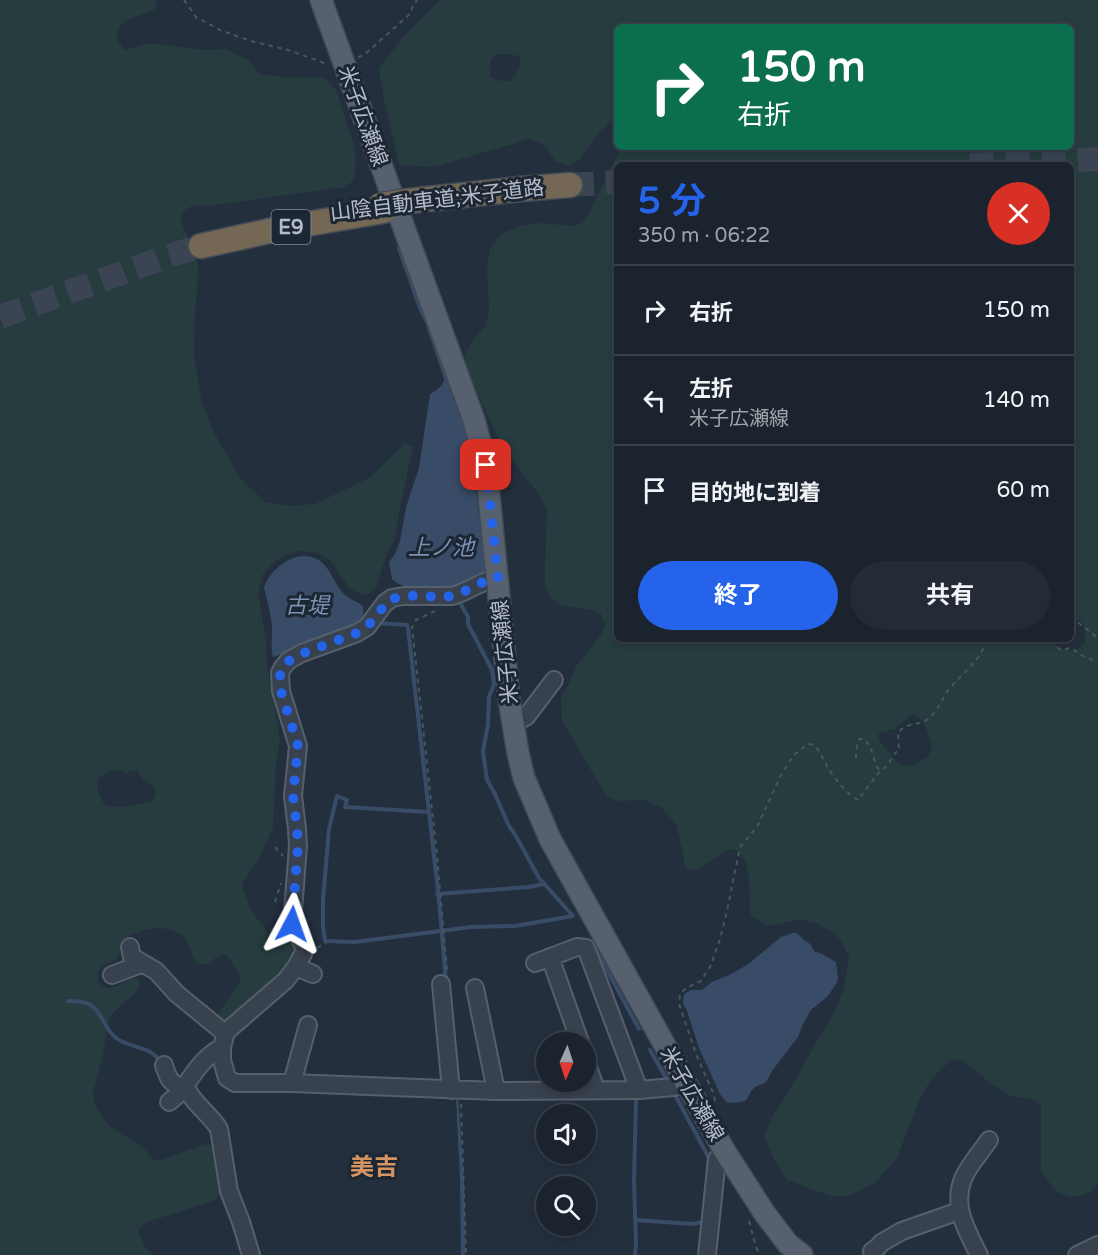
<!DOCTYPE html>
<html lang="ja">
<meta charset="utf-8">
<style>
:root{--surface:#1b232e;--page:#242b36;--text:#f1f3f6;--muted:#a0a4aa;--line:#39404a;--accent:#2563eb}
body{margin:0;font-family:"Varela Round","Noto Sans JP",sans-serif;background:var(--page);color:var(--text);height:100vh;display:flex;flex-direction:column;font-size:22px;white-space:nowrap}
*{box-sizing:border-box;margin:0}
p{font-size:20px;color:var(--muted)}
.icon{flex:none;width:33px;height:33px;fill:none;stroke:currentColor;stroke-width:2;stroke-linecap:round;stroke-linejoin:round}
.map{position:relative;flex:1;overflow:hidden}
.sheet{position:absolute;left:614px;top:162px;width:460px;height:480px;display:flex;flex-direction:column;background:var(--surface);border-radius:9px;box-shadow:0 3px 9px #0003,0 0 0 2px var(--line)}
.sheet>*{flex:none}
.top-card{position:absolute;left:614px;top:24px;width:460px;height:126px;border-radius:9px;box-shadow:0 3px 9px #0003,0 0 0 2px var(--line);background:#0b6e4f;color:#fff;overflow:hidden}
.needle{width:39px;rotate:183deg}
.buttons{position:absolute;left:536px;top:1032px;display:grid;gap:12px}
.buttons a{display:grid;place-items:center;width:60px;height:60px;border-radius:50%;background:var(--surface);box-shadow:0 3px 9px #0003,0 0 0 2px var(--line);font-size:30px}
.pin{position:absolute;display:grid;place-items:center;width:51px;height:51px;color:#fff;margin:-26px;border-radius:12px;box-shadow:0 3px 9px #0006}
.me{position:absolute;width:66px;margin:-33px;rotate:4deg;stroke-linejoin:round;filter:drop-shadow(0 0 4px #0008)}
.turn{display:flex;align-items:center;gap:21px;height:126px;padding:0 24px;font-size:27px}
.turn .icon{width:78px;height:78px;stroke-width:2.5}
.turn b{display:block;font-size:42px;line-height:51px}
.round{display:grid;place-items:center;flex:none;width:63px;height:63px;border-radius:32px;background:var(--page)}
.overview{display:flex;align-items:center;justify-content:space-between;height:102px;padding:0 24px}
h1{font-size:36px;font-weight:700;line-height:45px;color:var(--accent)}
.cta{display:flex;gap:12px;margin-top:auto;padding:12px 24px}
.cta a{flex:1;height:69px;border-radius:36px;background:var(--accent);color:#fff;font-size:24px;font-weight:700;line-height:69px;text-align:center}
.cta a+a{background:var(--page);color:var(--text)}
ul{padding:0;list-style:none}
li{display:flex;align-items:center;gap:18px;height:90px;padding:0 24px;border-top:2px solid var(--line)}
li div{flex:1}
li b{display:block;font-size:22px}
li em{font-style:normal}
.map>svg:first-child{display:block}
.green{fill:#263c3f;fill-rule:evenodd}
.water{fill:#394c67}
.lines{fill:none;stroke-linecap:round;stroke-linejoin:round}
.stream{stroke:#394c67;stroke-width:4}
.highway-tunnel{stroke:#3a4453;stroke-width:24;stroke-dasharray:24 12;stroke-linecap:butt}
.minor-casing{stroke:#565f6c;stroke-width:20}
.major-casing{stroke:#414a57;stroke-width:24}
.highway-casing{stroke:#434c59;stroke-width:27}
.path{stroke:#44595c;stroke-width:2;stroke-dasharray:4.5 4.5;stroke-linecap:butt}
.minor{stroke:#38414e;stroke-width:16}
.major{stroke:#56606e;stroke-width:21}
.highway{stroke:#746855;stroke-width:24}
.highway-bridge-casing{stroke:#434c59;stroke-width:27;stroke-linecap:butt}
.highway-bridge{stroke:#746855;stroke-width:24}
.route{stroke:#2563eb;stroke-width:10;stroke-dasharray:0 18}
.labels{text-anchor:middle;stroke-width:6;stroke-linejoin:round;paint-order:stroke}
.shield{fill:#1d2633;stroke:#878f9c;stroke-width:1.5}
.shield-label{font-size:20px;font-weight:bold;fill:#b4bcc9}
.street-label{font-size:21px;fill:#b4bcc9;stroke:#1d2633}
.water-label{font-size:22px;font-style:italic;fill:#7c92b1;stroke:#1d2633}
.quarter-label{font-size:24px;font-weight:bold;fill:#d59563;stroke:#1d2633}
</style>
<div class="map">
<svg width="1098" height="1255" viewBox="0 0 1098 1255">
<rect width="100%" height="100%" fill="#242f3e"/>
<path class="green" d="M 0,0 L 157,0 L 155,10 L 129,19 L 120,26 L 116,38 L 125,50 L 149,43 L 203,50 L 225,49 L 249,61 L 260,74 L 282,77 L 325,78 L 336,90 L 355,149 L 355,174 L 352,182 L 344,187 L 207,206 C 193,205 187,205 180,218 L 198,263 L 197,292 L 195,309 L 194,356 L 201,399 L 212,429 L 240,478 L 265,502 L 290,506 L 315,504 L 369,478 L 405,443 L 413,447 L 403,493 L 394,541 L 386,556 L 376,587 L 370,593 L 363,595 L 349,588 L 331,561 L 315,552 L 295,551 L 275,561 L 263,574 L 258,594 L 266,639 L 267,664 L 280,740 L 276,763 L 273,827 L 259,859 L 242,884 L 250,909 L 268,933 L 288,937 C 296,951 293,959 284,971 L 224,1025 L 217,1019 L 218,1015 L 238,985 L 241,978 L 227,955 C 213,951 213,971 196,962 C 192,956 191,947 187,941 C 175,923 143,926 127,938 C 120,943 122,952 117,958 C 110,966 94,963 99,981 C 100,985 101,986 105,987 C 114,991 126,980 135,978 L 139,980 L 140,984 L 136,992 L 114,1012 L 109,1018 L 102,1059 L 93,1091 L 94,1102 L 96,1108 L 109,1126 L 143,1147 L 151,1158 L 154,1160 L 162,1160 L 205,1144 C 210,1145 210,1144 213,1148 C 218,1156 220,1181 222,1191 L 219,1196 L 210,1202 L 147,1222 C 143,1225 139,1227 139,1232 L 145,1247 L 152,1255 L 0,1255 ZM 121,769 L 125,773 L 136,770 L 143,779 L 155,787 L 156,795 L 152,801 C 136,804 120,811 104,804 L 97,788 L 98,778 L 109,772 Z
M 440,0 L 1098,0 L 1098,1184 L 1090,1192 L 1080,1196 L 1070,1196 L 1056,1192 L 1041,1171 L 1041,1106 L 1034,1100 L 1011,1096 L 993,1085 L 960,1059 L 952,1060 L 942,1068 L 930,1081 L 919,1101 L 897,1158 L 875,1183 L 851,1195 L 833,1197 L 787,1180 L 773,1157 L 764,1136 L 773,1115 L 781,1104 L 816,1043 L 836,1010 L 844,988 L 849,957 L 842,942 L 834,933 L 816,923 L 800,919 L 774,925 L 764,924 L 751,916 C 747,896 755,859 734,849 L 727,850 L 698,869 L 691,870 L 687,868 L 684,864 L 683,852 L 676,824 L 661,807 L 644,800 L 619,801 L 607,797 L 562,721 L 561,697 L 568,685 L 577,665 L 601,635 L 605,625 L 601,614 L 592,610 L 560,605 L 549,596 L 545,584 L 545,564 L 547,510 L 539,494 L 503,449 L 468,373 L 465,355 L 475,337 L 485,327 L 489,310 L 487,267 L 490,248 L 500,235 L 519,226 L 540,223 L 574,226 L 582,223 L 588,215 L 621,147 L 1071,147 L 1071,27 L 616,27 L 616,116 L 594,138 L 580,160 L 568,165 L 555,161 L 545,145 L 530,139 L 434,167 L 399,165 L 384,99 L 379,68 L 403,37 ZM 506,54 L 519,56 C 522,67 517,73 510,81 L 501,81 L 490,77 L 491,60 L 494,55 ZM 616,165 L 1071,165 L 1071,617 L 1083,622 C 1095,652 1066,660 1050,639 L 616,639 ZM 912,714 C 926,719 928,733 932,746 L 928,757 L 911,766 L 899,764 C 892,754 881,747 878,735 L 881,732 L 895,729 Z"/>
<path class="water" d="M 447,374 L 467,435 L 473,465 L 486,575 C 476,579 461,588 451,590 C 435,592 403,590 392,579 L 389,562 L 395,554 L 400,541 L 406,507 L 419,468 L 430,394 C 438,390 445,384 445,375 Z
M 301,556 C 327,555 329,575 342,592 C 347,598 356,601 362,605 C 366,613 361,621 356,628 L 273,657 C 270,647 273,637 272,627 C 271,614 267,600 264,587 C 270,572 284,559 301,556 Z
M 793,933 L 797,933 L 804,940 L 810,944 L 815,952 C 821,952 830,959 836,962 L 838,979 L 836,984 L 827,997 L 811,1010 L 803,1024 L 798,1037 L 772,1071 L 768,1079 L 765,1083 L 755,1087 L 752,1090 L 746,1100 L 741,1102 L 727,1103 L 720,1094 L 699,1048 L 687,1011 L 683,1004 L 684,995 L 687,992 L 691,990 L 702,990 L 712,982 L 729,975 L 747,965 L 781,937 Z
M 454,1095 L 458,1095 L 464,1180 L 465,1255 L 461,1255 L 460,1180 L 456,1098 Z"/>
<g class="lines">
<path class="stream" d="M 399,248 L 420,308 L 427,322 L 446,378
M 377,623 L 407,625 L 408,628 L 439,900 L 446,981
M 429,812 L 345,807 L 347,800 L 337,796 L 329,829 L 323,900 L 323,926 L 325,941 L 355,942 L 471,927 L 515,926 L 573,916 L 539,878 L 517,838 L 508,824 L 495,794 L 487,780 L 483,751 L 488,725 L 489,697 L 494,684 L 492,670 L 468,624 L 468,617 L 458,599
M 437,894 L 529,887 L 544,884
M 597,952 L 639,1029
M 68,1001 C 74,1001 81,1001 86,1003 C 101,1007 103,1028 116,1038 C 131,1049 151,1045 161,1063
M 650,1050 L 669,1083
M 674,1093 L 710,1160
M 636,1220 L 692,1224 L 702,1222
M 635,1255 L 636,1245 L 634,1181 L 636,1098"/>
<path class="highway-tunnel" d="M 970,165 L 1098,159
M 570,185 L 616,182
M 0,317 L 168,256 L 201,246"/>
<defs>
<path id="minor" d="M 498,578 C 481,580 469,592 452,596 L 403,596 L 392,598 L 385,603 L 367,627 L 357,633 L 302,653 L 289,660 L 283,667 L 280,673 L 281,691 L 298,746 L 293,796 L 297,829 L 298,846 L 292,924 L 303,945 L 304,949 L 303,954 L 296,967 L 286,980 L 226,1032 L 222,1047 L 222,1060 L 227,1078 L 235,1083 L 292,1083 L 496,1091 L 639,1090 L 674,1087 L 683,1079
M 513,723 L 526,717 L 554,680
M 130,947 L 132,957 L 156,971 L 177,994 L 221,1030 L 226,1032
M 550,957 L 580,1042
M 535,963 L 577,947 L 586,948 L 639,1090
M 296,967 L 313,974
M 112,975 L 141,964
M 441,984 L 451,1090
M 475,988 L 496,1091
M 222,1047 C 206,1056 197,1068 187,1083 L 186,1087 C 193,1104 210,1114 219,1129 L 229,1191 L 241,1222 L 251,1255
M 585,1058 L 596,1090
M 164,1065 C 168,1079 171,1085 186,1088
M 292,1083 L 308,1025
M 169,1102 L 186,1088
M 872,1251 L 878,1247 L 881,1243 L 902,1231 L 959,1211
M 707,1255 L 717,1159 L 724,1150
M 979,1255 C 967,1231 952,1207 963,1179 C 968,1166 981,1152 989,1140
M 1077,1255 L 1098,1245"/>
<path id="major" d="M 321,0 L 474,420 L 486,465 L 509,699 L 518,753 L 524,778 L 550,839 L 688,1087 L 724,1150 L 765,1214 L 788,1244 L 802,1255"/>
<path id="highway" d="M 409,201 L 520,189 L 570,185
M 201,246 L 278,229 L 383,211"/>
</defs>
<use href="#minor" class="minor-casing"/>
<use href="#major" class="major-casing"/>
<use href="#highway" class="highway-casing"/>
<path class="path" d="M 184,0 L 196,17 L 220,30 L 251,41 L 288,50 L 327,64
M 358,57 L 364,55 L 411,13 L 412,8 L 417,0
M 435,611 L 416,620 L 412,627 L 437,856 L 447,971
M 1071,617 L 1098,638
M 1053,639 L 1057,647 L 1061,650 L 1071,648 L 1083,656 L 1098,662
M 856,758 L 857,743 L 860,739 L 864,739 C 874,747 872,762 880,771
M 275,847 L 283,856
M 275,902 L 281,883
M 317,948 L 326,943
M 715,1101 L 714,1095 L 696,1054 L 679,1004 L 680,994 L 686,988 L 701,981 L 711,965 L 720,939 L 727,911 L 740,847 L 757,827 L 782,773 L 794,755 L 808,744 L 814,745 C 820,751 823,759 827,766 C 834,778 846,793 858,800 L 880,771 L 888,765 L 895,753 L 899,750 L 898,732 C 908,722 919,726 928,719 C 938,711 943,697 950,688 C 964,672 981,660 987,639
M 461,1104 L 466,1255
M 749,1221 L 756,1247 L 760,1255"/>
<use href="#minor" class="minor"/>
<use href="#major" class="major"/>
<use href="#highway" class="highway"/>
<defs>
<path id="highway-bridge" d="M 380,205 L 409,201"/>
</defs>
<use href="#highway-bridge" class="highway-bridge-casing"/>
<use href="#highway-bridge" class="highway-bridge"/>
</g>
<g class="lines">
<path class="route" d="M 292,924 L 298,846 L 297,829 L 293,796 L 298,746 L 281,691 L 280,673 L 286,663 L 296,656 L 357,633 L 367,627 L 388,601 C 407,591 431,599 452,596 C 468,592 481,580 498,578 L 486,465"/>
</g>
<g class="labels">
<rect class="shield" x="271.5" y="210" width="39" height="34" rx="4.5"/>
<g class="shield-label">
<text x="291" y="234">E9</text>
</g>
<g class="street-label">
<text transform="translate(363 116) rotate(70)" y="7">米子広瀬線</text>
<text transform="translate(437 200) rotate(-7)" y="7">山陰自動車道;米子道路</text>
<text transform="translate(505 652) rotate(-96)" y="7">米子広瀬線</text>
<text transform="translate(692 1094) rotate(60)" y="7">米子広瀬線</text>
</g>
<g class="water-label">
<text x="441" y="555">上ノ池</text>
<text x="307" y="613">古堤</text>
</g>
<g class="quarter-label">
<text x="374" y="1175">美吉</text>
</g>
</g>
</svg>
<div class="buttons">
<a><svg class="needle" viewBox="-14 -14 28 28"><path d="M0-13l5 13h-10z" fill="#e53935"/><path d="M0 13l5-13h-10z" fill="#a0a4aa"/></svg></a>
<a><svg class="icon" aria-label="sound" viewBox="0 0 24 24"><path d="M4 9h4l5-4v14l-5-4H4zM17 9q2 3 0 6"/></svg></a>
<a><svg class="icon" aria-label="search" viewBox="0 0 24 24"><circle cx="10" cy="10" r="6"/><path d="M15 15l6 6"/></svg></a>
</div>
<div class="pin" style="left:486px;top:465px;background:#d93025"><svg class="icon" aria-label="arrive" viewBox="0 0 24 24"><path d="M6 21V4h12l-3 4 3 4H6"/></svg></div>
<svg class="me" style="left:292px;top:924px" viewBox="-20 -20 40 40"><path d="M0-17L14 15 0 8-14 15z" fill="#2563eb" stroke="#fff" stroke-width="4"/></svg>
<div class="top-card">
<div class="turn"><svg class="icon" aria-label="right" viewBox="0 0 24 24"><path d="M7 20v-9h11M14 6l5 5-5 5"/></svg><div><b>150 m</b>右折</div></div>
</div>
<section class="sheet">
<div class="overview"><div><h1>5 分</h1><p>350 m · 06:22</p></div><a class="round" style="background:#d93025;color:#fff"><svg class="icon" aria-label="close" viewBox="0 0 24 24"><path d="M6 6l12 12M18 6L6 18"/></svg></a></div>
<ul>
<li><svg class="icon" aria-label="right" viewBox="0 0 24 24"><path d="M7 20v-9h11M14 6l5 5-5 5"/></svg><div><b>右折</b></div><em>150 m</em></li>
<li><svg class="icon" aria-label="left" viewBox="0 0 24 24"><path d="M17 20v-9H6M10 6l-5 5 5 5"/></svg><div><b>左折</b><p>米子広瀬線</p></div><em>140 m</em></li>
<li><svg class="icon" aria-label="arrive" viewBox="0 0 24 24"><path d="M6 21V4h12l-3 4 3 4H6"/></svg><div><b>目的地に到着</b></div><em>60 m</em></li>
</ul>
<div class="cta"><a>終了</a><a>共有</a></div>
</section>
</div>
